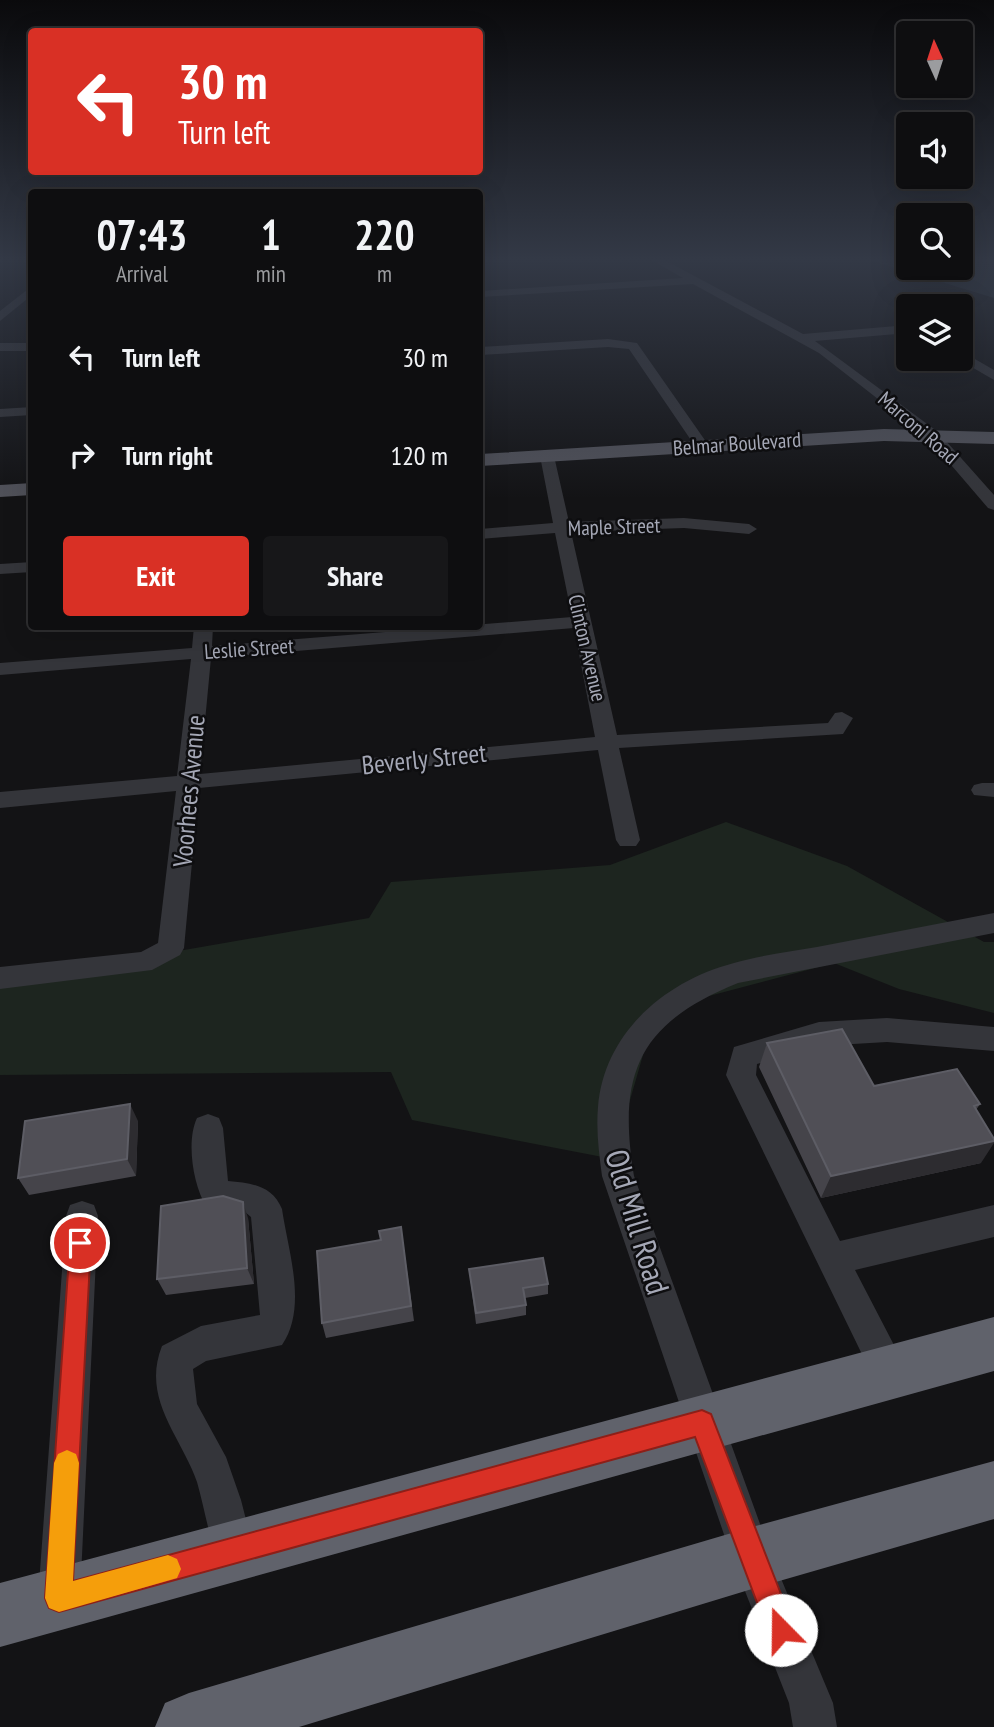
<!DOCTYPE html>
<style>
:root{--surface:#0e0e10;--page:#171719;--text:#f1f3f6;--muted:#9b9c9f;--line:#2e2e30;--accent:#d93025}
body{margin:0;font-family:"PT Sans Narrow",sans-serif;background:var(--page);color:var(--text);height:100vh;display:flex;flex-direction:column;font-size:26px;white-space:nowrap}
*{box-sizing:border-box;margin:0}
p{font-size:23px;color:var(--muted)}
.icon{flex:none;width:38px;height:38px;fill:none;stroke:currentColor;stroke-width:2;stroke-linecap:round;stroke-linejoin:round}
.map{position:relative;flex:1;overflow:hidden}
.details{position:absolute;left:28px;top:189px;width:455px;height:441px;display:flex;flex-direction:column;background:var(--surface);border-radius:7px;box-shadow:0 7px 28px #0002,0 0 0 2px var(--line)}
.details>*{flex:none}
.top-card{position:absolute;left:28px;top:28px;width:455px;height:147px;border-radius:7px;box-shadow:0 7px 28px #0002,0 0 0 2px var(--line);background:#d93025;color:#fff;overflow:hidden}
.needle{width:46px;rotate:357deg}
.fabs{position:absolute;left:896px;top:21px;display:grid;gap:14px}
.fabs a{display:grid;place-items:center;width:77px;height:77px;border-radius:7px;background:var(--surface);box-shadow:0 7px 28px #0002,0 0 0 2px var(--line);font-size:35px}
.pin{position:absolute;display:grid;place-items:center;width:60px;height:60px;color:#fff;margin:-30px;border:4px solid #fff;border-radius:50%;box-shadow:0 2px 7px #0007}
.me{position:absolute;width:77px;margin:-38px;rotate:338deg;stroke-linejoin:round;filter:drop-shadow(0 0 5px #0008)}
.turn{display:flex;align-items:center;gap:24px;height:147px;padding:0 35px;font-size:32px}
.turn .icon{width:91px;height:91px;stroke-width:2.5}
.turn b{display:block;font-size:49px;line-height:60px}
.eta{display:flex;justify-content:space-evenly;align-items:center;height:119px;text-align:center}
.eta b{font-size:42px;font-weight:700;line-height:49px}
.action{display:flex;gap:14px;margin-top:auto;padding:14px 35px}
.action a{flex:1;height:80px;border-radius:7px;background:var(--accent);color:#fff;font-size:28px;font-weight:700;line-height:80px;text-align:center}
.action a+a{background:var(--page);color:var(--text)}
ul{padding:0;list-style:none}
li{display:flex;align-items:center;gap:21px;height:98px;padding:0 35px}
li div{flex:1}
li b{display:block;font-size:26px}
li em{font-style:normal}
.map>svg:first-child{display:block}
.green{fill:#1d251f}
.water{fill:#293139}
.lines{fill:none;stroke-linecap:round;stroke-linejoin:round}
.minor{fill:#34353a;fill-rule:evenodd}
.major{fill:#505159;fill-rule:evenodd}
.highway{fill:#60626b;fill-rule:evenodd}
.wall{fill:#45444a}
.shaded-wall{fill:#2d2c30}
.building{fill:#504f56;stroke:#5d5d65;stroke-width:2}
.route{fill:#d93025;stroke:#8d1f18;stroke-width:2}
.slow{fill:#f59e0b}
.labels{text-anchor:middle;stroke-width:5;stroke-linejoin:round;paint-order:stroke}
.far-street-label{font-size:21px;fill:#a5a8b6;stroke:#0e0e10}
.street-label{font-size:26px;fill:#a5a8b6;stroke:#0e0e10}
.near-street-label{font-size:32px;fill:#a5a8b6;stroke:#0e0e10}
</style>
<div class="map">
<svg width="994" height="1727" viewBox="0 0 994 1727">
<rect width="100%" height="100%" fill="#131315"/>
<path class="green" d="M 726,822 L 847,866 L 984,942 L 994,942 L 994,1013 L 899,989 L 834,963 L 656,1010 L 613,1159 L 412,1120 L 391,1072 L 0,1075 L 0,982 L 369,918 L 391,882 L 610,865 Z"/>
<path class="water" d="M 860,257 L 908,257 L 908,268 L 961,268 L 961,257 L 994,257 L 994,298 Z"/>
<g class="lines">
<path class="minor" d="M 646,257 L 659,257 L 803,334 L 908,325 L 908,333 L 815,341 L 938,432 L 994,495 L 994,510 L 988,508 L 928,438 L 819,353 L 693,284 L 480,297 L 480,291 L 683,278 Z
M 32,286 L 32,295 L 0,321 L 0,311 Z
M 608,339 L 637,343 L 709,446 L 707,449 L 697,449 L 629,349 L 608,347 L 480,355 L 480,347 Z
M 0,343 L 32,343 L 32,351 L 0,351 Z
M 961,351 L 994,370 L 994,380 L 958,359 Z
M 32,407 L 32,415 L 0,417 L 0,409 Z
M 547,452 L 554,456 L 569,522 L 684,518 L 749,524 L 757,529 L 749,534 L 684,528 L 571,532 L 617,735 L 828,723 L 835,713 L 842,712 L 853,718 L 843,734 L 619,748 L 640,840 L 636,846 L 620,846 L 616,840 L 598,750 L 199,788 L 184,948 L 180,955 L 152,970 L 0,989 L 0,967 L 141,952 L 158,943 L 176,791 L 0,808 L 0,792 L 177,776 L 191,659 L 0,675 L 0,663 L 192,648 L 194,626 L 213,626 L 212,646 L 572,617 L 555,533 L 480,539 L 480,529 L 553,523 L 540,456 ZM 574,628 L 595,737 L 200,774 L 211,658 Z
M 32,562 L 32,572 L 0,574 L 0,564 Z
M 982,783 L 994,783 L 994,797 L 974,795 L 971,790 L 974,785 Z
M 994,913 L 994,933 L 738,983 C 639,1023 617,1073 634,1176 L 772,1557 L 833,1703 L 837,1727 L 793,1727 L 789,1703 L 732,1558 L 602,1176 C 599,1153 596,1131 598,1107 C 604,1033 665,981 734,963 C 761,955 789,952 817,947 C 876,936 935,924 994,913 Z
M 887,1018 L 994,1027 L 994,1051 L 887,1042 L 819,1046 L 757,1064 L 756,1075 L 840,1241 L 994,1205 L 994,1237 L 855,1270 L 908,1372 L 903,1385 L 890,1390 L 877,1385 L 726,1075 L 734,1047 L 819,1022 Z
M 208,1114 L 219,1118 L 223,1128 L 228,1181 C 251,1183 272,1185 282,1209 C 288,1251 308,1307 282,1345 L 206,1361 L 193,1369 L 197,1404 L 226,1457 L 241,1500 L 254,1551 L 248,1565 L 234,1571 L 220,1565 C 209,1539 205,1510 197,1482 C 181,1436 141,1399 162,1346 L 201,1326 L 260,1315 L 251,1217 L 245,1212 L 206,1206 C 193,1185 186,1141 197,1118 Z
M 82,1201 L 94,1205 L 98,1216 L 80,1598 L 74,1613 L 59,1619 L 44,1613 L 38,1598 L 66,1216 L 70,1205 Z"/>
<path class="major" d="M 884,429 L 994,432 L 994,444 L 884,441 L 480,466 L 480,454 Z
M 32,483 L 32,495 L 0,497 L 0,485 Z"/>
<path class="highway" d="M 994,1317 L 994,1371 L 0,1647 L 0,1583 Z
M 994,1461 L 994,1519 L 752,1589 L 299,1727 L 155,1727 L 165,1703 L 189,1693 L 752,1527 Z"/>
</g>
<path class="wall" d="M 767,1043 L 874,1086 L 980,1104 L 976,1110 L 981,1163 L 821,1198 L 759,1067 Z
M 138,1121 L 136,1176 L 29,1195 L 18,1178 Z
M 248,1218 L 254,1284 L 166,1295 L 157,1279 Z
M 401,1227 L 414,1321 L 326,1338 L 322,1323 L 381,1240 Z
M 469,1269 L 548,1284 L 548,1294 L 525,1298 L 526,1305 L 526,1315 L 476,1324 Z"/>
<path class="shaded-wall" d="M 130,1104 L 138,1121 L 136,1176 L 127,1159 Z
M 994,1141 L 994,1143 L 981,1163 L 821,1198 L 831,1176 Z
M 243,1202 L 248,1218 L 254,1284 L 247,1268 Z"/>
<path class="building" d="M 842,1029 L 874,1086 L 957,1069 L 980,1104 L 974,1106 L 994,1139 L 994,1141 L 831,1176 L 767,1043 Z
M 130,1104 L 127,1159 L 18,1178 L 25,1121 Z
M 223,1196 L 243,1202 L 247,1268 L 157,1279 L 161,1206 Z
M 401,1227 L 411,1306 L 322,1323 L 317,1251 L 381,1240 L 379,1231 Z
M 543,1258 L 548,1284 L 523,1288 L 526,1305 L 476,1313 L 469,1269 Z"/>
<linearGradient id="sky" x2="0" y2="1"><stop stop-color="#0a0a0c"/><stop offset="0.52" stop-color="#333946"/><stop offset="1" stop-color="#333946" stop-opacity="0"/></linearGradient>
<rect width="994" height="499" fill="url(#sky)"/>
<path class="route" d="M 80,1233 L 88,1236 L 91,1243 L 73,1581 L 702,1410 L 711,1414 L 795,1630 L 791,1640 L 781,1644 L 771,1640 L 695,1437 L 59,1612 L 49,1608 L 45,1598 L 70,1243 L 73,1236 Z"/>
<path class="slow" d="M 67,1450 L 76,1454 L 79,1463 L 73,1581 L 168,1555 L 177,1559 L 181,1569 L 177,1578 L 59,1612 L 49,1608 L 45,1598 L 54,1463 L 58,1454 Z"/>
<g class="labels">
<g class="far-street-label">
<text transform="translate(918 428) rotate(41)" y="7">Marconi Road</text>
<text transform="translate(737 444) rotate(-4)" y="7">Belmar Boulevard</text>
<text transform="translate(614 527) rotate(-2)" y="7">Maple Street</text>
<text transform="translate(587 648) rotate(77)" y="7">Clinton Avenue</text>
<text transform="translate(249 649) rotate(-4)" y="7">Leslie Street</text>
</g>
<g class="street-label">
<text transform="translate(424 759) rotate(-6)" y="9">Beverly Street</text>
<text transform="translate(189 791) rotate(-85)" y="9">Voorhees Avenue</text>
</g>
<g class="near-street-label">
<text transform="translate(637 1222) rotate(73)" y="11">Old Mill Road</text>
</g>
</g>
</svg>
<div class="fabs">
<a><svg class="needle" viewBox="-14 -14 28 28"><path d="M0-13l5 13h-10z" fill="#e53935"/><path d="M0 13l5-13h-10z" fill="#9b9c9f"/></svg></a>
<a><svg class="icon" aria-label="sound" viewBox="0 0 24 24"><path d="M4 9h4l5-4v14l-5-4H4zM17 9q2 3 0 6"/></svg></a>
<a><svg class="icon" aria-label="search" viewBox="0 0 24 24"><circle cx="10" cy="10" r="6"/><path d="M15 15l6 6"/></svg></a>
<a><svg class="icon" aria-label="layers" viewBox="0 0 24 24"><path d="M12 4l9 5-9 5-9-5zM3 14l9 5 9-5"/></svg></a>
</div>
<div class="pin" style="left:80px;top:1243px;background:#d93025"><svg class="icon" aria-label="arrive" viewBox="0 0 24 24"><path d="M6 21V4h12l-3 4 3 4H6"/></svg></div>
<svg class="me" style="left:781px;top:1630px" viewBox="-20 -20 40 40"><circle r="19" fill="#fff"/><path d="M0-13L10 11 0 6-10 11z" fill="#d93025"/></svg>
<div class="top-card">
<div class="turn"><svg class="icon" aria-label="left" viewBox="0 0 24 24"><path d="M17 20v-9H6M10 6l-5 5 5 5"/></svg><div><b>30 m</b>Turn left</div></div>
</div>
<section class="details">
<div class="eta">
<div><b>07:43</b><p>Arrival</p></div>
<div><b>1</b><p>min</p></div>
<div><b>220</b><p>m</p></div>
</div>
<ul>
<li><svg class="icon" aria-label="left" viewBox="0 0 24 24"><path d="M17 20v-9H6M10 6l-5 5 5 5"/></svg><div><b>Turn left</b></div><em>30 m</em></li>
<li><svg class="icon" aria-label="right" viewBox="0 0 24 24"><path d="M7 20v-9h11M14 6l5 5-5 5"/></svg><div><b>Turn right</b></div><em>120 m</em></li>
</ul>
<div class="action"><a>Exit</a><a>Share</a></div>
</section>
</div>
